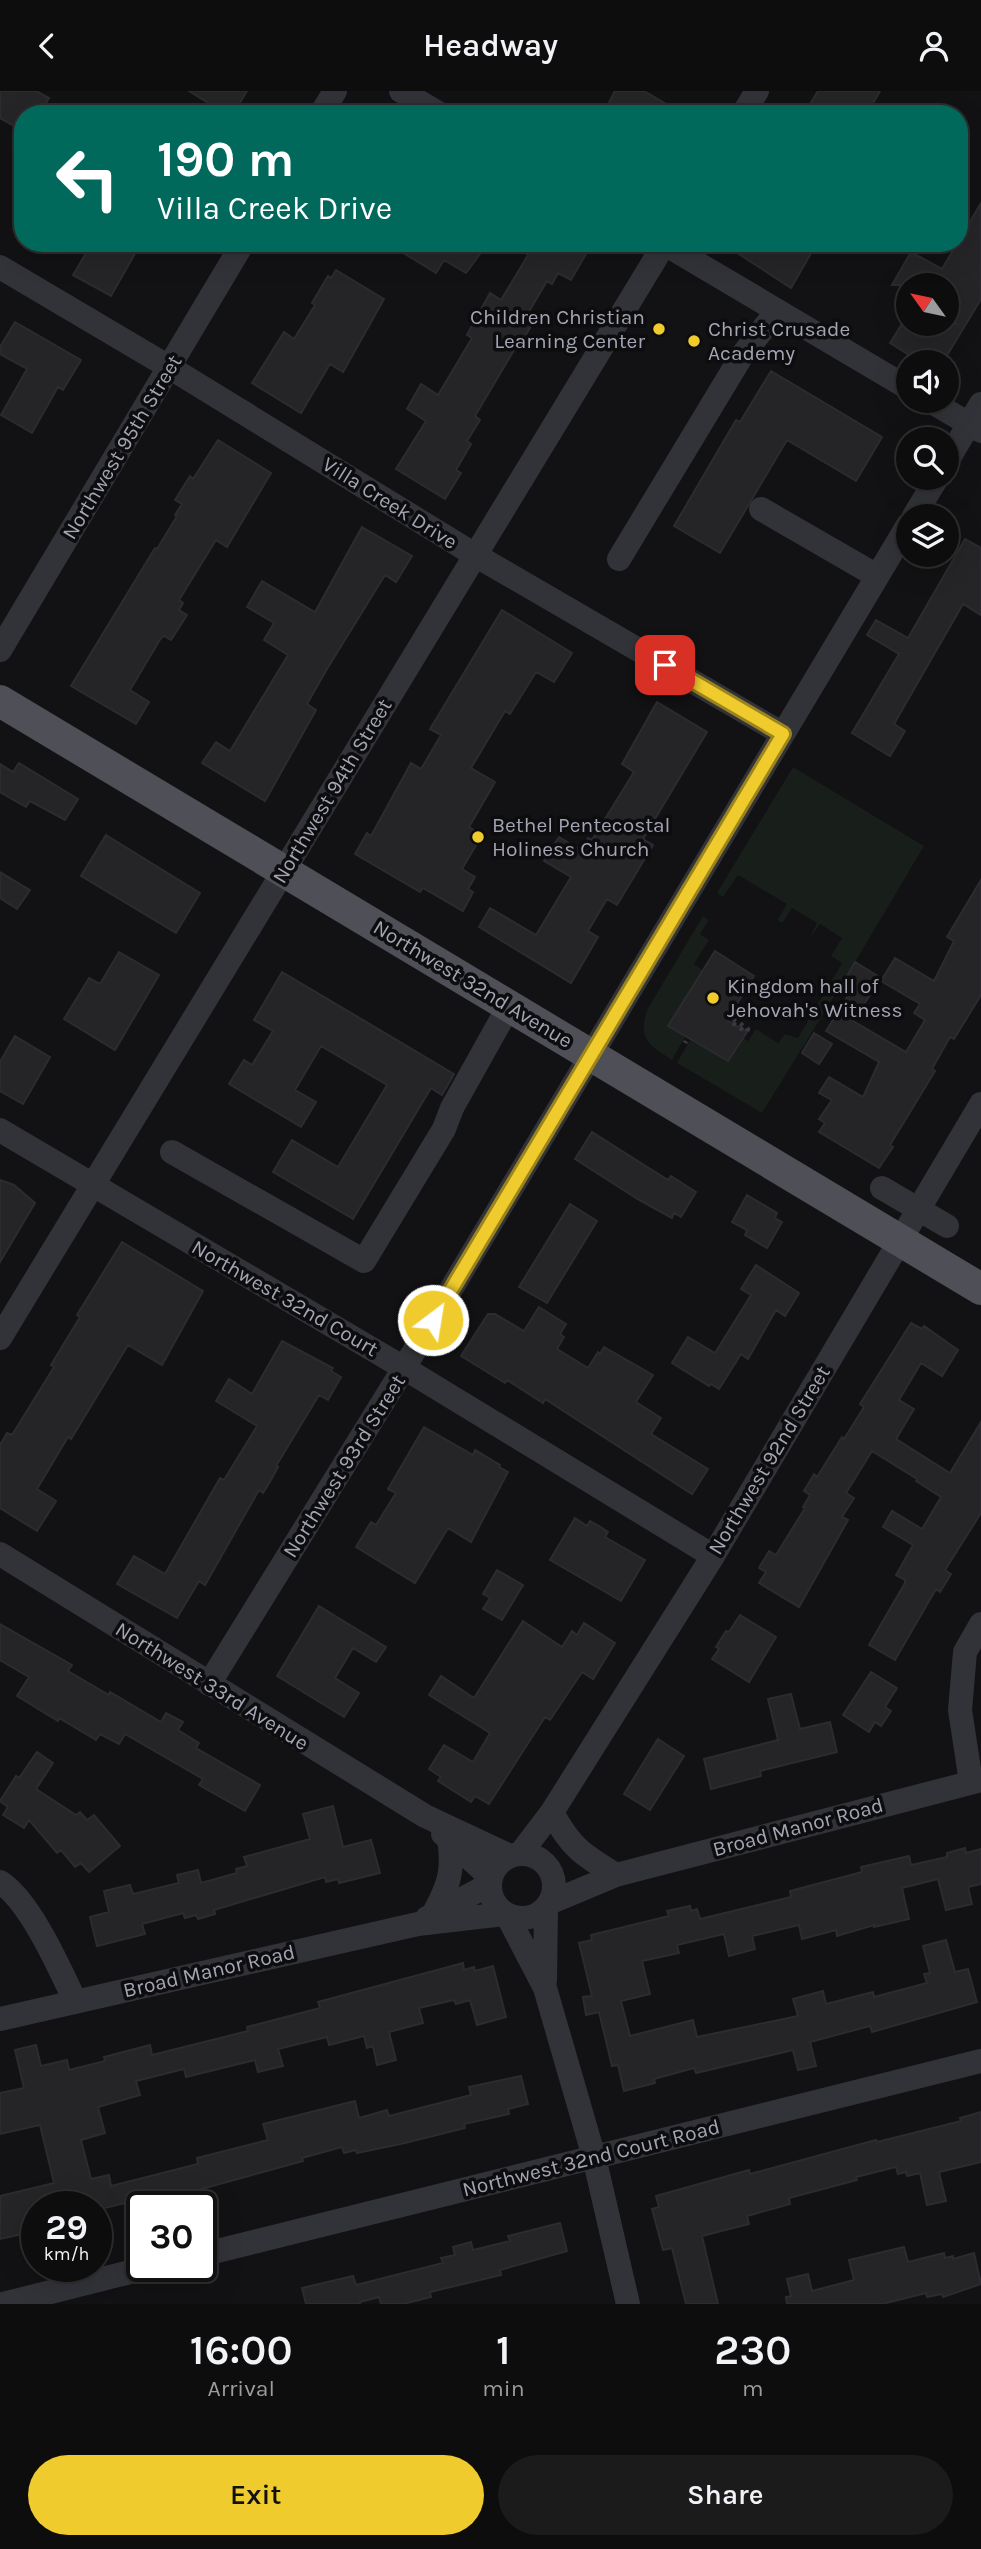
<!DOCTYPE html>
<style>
:root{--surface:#0e0d0e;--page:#1c1b1c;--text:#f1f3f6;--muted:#9b9c9e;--line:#2e2d2e;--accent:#efcb2d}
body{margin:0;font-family:Karla,sans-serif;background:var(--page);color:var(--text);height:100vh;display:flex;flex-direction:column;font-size:26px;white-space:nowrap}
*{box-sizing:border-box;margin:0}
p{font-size:23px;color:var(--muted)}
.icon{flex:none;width:38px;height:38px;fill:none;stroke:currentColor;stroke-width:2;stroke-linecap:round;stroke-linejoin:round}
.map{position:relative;height:2213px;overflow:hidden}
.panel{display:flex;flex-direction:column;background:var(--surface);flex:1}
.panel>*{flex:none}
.hud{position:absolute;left:14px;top:14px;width:954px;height:147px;border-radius:28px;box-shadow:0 7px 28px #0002,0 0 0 2px var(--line);background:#00695c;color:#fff;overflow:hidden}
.needle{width:46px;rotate:303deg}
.controls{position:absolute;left:896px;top:182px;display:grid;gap:14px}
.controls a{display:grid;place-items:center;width:63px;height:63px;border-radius:50%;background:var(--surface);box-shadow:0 7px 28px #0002,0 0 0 2px var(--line);font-size:35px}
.speed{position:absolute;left:21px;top:2100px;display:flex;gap:14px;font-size:35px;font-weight:700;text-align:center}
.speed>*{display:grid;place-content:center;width:91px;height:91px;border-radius:50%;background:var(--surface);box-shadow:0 7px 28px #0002,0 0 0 2px var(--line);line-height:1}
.speed small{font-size:18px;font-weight:400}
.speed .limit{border:4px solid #111;border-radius:10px;background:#fff;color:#111}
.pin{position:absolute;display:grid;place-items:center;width:60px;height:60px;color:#fff;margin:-30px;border-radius:14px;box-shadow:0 4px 10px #0006}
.me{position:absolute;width:77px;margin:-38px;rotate:31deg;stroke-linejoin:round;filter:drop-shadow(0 0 5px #0008)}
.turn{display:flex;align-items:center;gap:24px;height:147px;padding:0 28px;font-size:32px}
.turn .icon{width:91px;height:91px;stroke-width:2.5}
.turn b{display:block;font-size:49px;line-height:60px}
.eta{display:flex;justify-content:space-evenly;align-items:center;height:119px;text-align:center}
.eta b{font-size:42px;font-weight:600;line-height:49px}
.primary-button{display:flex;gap:14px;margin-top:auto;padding:14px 28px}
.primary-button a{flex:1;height:80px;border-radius:42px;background:var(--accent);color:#111;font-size:28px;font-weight:600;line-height:80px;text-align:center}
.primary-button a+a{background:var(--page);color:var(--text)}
header{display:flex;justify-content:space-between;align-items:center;height:91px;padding:0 28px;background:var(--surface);font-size:32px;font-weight:600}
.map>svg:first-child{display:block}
.green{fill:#181e19}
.building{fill:#252427;stroke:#2c2b2f;stroke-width:2}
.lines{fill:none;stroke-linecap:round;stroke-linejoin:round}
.path{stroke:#38393f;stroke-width:4.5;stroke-dasharray:3.5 5;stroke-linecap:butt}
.minor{stroke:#323338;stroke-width:24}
.major{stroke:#4e4f57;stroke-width:32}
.route-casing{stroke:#9b841d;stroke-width:18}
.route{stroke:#efcb2d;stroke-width:12}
.poi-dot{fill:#efcb2d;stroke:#0d0c0e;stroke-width:2.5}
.labels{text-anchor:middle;stroke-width:7;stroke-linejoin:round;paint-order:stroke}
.poi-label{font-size:21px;fill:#a3a5b3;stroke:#0d0c0e;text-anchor:start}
.street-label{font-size:21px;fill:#a3a5b3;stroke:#0d0c0e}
</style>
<header><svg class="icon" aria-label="back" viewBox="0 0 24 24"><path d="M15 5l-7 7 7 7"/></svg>Headway<svg class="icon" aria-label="person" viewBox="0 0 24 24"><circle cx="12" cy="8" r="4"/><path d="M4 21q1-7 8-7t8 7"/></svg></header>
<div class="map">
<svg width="981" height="2213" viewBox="0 0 981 2213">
<rect width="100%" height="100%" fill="#121113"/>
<path class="green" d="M 793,676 L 924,755 L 851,878 L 762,1022 L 677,972 L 690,949 L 728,970 L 743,947 L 748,950 L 756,938 L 778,952 L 785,943 L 798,947 L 842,872 L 831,865 L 842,847 L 820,833 L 809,849 L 817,832 L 792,817 L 784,830 L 780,832 L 778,828 L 787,813 L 738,784 L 723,806 L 717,802 Z
M 703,825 L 709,829 L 700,843 L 709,849 L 694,873 L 703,879 L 668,935 L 685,946 L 672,969 C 648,953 638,948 647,919 Z"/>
<path class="building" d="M 0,0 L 36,0 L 49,7 L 40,23 L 23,23 L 23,40 L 0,27 Z
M 189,0 L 247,0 L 233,23 L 226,23 Z
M 615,0 L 644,0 L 683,23 L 603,23 Z
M 818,0 L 880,0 L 867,23 L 804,23 Z
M 981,112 L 981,208 L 943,271 L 929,271 L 912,261 L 909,264 L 890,252 L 902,233 L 957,233 L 947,227 L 947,194 L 892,194 L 911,161 L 942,178 Z
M 92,152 L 141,152 L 111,205 L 73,184 Z
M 387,152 L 488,152 L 466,182 L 444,169 L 436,182 Z
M 509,152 L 567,152 L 586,163 L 571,189 L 558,182 L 552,193 L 547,190 L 527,224 L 533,228 L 529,234 L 531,235 L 519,256 L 517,254 L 475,325 L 480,329 L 467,350 L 471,353 L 456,379 L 461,382 L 445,408 L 396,378 L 426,330 L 407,318 L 421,293 L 438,304 L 472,247 L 467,244 L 490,202 L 501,209 L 528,164 Z
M 722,152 L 817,152 L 791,197 Z
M 336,179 L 384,208 L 343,281 L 330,273 L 301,322 L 252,292 L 284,241 L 294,248 L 315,214 L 312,212 L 328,185 L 331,187 Z
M 15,231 L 81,269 L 63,299 L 58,296 L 32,342 L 1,324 L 27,278 L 0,263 L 0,256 Z
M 771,280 L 882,346 L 856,390 L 787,349 L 720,462 L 674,435 L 736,329 L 740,331 Z
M 218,349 L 271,382 L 227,456 L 216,449 L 179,509 L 183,512 L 179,519 L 187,524 L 171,549 L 164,545 L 161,547 L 130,599 L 149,611 L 136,633 L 71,595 L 155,457 L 157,458 L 177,425 L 175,424 L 182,413 L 175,409 L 190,385 L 193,388 Z
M 362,436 L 412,465 L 396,491 L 385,484 L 327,578 L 307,613 L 316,619 L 265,710 L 202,672 L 216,651 L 230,660 L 288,564 L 264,549 L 274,532 L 247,516 L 262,490 L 315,521 Z
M 965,448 L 981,457 L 981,524 L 963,513 L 894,633 L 905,640 L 890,665 L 852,642 L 899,563 L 867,544 L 876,529 L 908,547 Z
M 502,519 L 572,562 L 554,591 L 536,581 L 510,623 L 505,620 L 471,677 L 495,691 L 469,736 L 482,744 L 462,778 L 475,786 L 468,798 L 473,801 L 463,820 L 423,797 L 420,801 L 355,763 L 367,742 L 371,745 L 411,672 L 421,678 L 441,644 L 430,638 Z
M 657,611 L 707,641 L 643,748 L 653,754 L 617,814 L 607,808 L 588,840 L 598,846 L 571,892 L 479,836 L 490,817 L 536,844 L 571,786 L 544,770 L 559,746 L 581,759 L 588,747 L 592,749 L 634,681 L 622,673 Z
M 19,672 L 78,708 L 65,729 L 30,710 L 26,716 L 0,701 L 0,673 L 13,681 Z
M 106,744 L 200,802 L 176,842 L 81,785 Z
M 0,781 L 30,799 L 17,818 L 0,807 Z
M 981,789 L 981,904 L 954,948 L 950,946 L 932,978 L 935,980 L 890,1054 L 893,1056 L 879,1077 L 819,1041 L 825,1032 L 819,1028 L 832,1009 L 819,1002 L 829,986 L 863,1006 L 879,971 L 826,940 L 851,900 L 842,894 L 855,871 L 881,887 L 853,930 L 906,961 L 925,929 L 914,922 L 920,913 L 881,890 L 895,867 L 934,890 L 954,850 L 947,846 Z
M 715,860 L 754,885 L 727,929 L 747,941 L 728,970 L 668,935 Z
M 119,861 L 159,884 L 115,959 L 64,928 L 89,887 L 100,893 Z
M 282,881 L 454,983 L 442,1004 L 431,997 L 353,1128 L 273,1081 L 292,1049 L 338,1076 L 387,994 L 321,955 L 295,999 L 316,1011 L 301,1036 L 229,993 L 244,969 L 252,974 L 273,940 L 254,929 Z
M 814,942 L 832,953 L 819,973 L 802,962 Z
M 15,945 L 50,966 L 23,1013 L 0,1000 L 0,971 Z
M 592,1041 L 668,1089 L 671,1085 L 696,1101 L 681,1126 L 674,1122 L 672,1127 L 639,1109 L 575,1068 Z
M 0,1089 L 14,1094 L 35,1112 L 0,1171 Z
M 747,1104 L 777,1122 L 775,1127 L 782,1131 L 767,1157 L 745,1144 L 747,1139 L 732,1131 Z
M 570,1113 L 597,1130 L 547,1212 L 519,1196 Z
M 122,1151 L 203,1200 L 162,1274 L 128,1254 L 71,1348 L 68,1346 L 37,1398 L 56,1410 L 37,1440 L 0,1417 L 0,1354 L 7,1342 L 12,1344 L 54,1276 L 51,1274 L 80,1226 L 77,1224 Z
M 756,1174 L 799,1202 L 785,1225 L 776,1219 L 748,1268 L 741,1263 L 719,1298 L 711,1293 L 709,1295 L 672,1272 L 688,1246 L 715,1262 L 751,1204 L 741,1198 Z
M 539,1216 L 566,1233 L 560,1243 L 564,1246 L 557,1258 L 588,1277 L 598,1261 L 600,1263 L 604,1256 L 653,1284 L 636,1311 L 661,1327 L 651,1343 L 708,1378 L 692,1403 L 545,1308 L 543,1312 L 507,1289 L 505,1292 L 461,1265 L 488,1223 L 495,1223 L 524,1240 Z
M 911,1232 L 922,1238 L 924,1235 L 958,1259 L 942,1285 L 921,1272 L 899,1309 L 914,1318 L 896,1348 L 950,1382 L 981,1331 L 981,1422 L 945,1479 L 951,1483 L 940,1501 L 936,1498 L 895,1569 L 869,1554 L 905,1492 L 905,1489 L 896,1484 L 913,1454 L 883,1436 L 892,1420 L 922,1438 L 941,1406 L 916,1390 L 917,1388 L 872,1360 L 846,1402 L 854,1407 L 842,1426 L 848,1429 L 799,1516 L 759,1492 L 766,1481 L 759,1477 L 769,1460 L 776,1464 L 805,1417 L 803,1416 L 810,1404 L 804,1400 L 814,1383 L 817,1386 L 842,1346 L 844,1348 L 864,1316 L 860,1313 Z
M 282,1250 L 333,1277 L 331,1280 L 341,1286 L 328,1309 L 319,1304 L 276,1375 L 278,1376 L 271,1389 L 263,1402 L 259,1399 L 205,1494 L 199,1490 L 177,1527 L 117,1493 L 134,1465 L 165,1483 L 220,1387 L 224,1389 L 257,1335 L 216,1310 L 229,1288 L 252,1303 Z
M 424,1336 L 473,1364 L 475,1359 L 500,1374 L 499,1376 L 508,1381 L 471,1451 L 448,1437 L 415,1492 L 356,1456 L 371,1431 L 376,1434 L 396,1402 L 388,1398 Z
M 575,1427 L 587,1435 L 590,1430 L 599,1435 L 608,1441 L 605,1446 L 645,1469 L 621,1510 L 550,1469 Z
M 497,1479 L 523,1494 L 502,1529 L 483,1518 L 490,1507 L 483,1503 Z
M 319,1515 L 386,1556 L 376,1571 L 353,1557 L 335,1587 L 359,1602 L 344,1626 L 277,1585 Z
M 740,1524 L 776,1546 L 749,1591 L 712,1568 L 719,1558 L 716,1556 L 726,1540 L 729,1541 Z
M 523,1530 L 562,1556 L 572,1540 L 577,1544 L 584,1532 L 615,1552 L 593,1588 L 582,1581 L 550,1629 L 545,1626 L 489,1713 L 475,1705 L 471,1711 L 438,1690 L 441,1686 L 429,1678 L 444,1654 L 473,1671 L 490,1642 L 429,1604 L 441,1585 L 474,1607 Z
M 0,1533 L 72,1574 L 68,1580 L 109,1604 L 110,1601 L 161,1631 L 166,1622 L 183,1631 L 178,1639 L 199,1652 L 196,1657 L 260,1694 L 245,1720 L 199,1694 L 203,1688 L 125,1643 L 119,1653 L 100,1643 L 96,1649 L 59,1627 L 58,1630 L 17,1605 L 29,1586 L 0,1569 Z
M 871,1581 L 897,1597 L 885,1616 L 891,1620 L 881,1635 L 875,1631 L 869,1641 L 843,1624 Z
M 791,1603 L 800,1638 L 830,1631 L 837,1661 L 760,1680 L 761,1685 L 711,1698 L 704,1668 L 778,1649 L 768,1608 Z
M 658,1648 L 684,1665 L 650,1719 L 624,1703 Z
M 37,1661 L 53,1672 L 36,1698 L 76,1724 L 80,1721 L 87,1729 L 94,1724 L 120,1755 L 89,1781 L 81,1772 L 75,1776 L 61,1759 L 57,1762 L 29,1729 L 24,1737 L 3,1724 L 8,1716 L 0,1710 L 16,1685 L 19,1687 Z
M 333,1715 L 343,1756 L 371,1749 L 380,1782 L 339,1792 L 338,1788 L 326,1791 L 325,1786 L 214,1819 L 215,1823 L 198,1828 L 196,1824 L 185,1827 L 183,1822 L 142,1833 L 145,1843 L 97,1855 L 90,1826 L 109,1821 L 104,1800 L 130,1794 L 133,1803 L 179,1792 L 177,1784 L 198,1779 L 201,1792 L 237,1782 L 236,1778 L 247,1775 L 244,1766 L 310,1748 L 303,1723 Z
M 965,1757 L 966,1762 L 981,1758 L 981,1793 L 968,1796 L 972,1813 L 946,1819 L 938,1788 L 902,1797 L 909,1828 L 874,1836 L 874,1834 L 837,1845 L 836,1839 L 802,1848 L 799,1834 L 752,1845 L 755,1858 L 729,1865 L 724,1843 L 677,1854 L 679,1862 L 642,1870 L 650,1903 L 621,1910 L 630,1945 L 693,1929 L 697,1946 L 798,1925 L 793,1908 L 823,1900 L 826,1913 L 873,1901 L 874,1906 L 927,1892 L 924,1883 L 930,1882 L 923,1855 L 946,1849 L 955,1881 L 968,1878 L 977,1911 L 872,1941 L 870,1935 L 810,1951 L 816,1975 L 798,1979 L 793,1959 L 696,1982 L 694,1977 L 654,1988 L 655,1992 L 624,2000 L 618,1974 L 612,1975 L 599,1921 L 586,1924 L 583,1906 L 592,1905 L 579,1852 L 592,1849 L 591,1844 L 669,1825 L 667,1820 L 690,1815 L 691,1820 L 697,1818 L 700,1828 L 791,1806 L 790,1800 L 862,1781 L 861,1776 L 909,1765 L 911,1774 L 947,1766 L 947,1762 Z
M 463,1872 L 464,1879 L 474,1876 L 475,1880 L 493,1875 L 506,1926 L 477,1934 L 470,1909 L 456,1913 L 454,1909 L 419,1917 L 423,1932 L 389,1941 L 396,1969 L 377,1974 L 373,1955 L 367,1957 L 364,1945 L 329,1954 L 327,1946 L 278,1958 L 283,1975 L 258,1981 L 255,1969 L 186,1986 L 184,1978 L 136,1990 L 140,2004 L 98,2016 L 105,2042 L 81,2049 L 91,2088 L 109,2084 L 111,2095 L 198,2073 L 197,2067 L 268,2049 L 263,2033 L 355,2010 L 359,2027 L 387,2019 L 389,2025 L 471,2004 L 469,1996 L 521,1985 L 528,2013 L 508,2018 L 509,2023 L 464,2033 L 465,2037 L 405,2052 L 357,2062 L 356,2059 L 344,2062 L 342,2056 L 302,2067 L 303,2070 L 187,2102 L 189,2106 L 165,2113 L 166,2116 L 142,2116 L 142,2118 L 136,2120 L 134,2110 L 96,2119 L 96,2116 L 37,2116 L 37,2155 L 30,2156 L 27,2142 L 0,2148 L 0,2105 L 54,2092 L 40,2034 L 0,2043 L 0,2002 L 24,1997 L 15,1959 L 36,1954 L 41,1975 L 67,1969 L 69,1979 L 105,1970 L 104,1966 L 150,1954 L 152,1964 L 248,1940 L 247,1936 L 320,1917 L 318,1911 Z
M 981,2021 L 981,2071 L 939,2081 L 946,2110 L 927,2114 L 920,2082 L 907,2085 L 906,2081 L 898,2083 L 896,2076 L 856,2086 L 857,2089 L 789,2107 L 790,2113 L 747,2125 L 749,2133 L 702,2145 L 718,2213 L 686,2213 L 672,2157 L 663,2159 L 652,2118 L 659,2116 L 656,2105 L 749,2079 L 750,2083 L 876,2049 L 877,2051 L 961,2030 L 960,2027 Z
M 560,2132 L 567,2160 L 500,2179 L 501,2184 L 430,2201 L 431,2206 L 403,2213 L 381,2213 L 379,2206 L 360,2211 L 360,2213 L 306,2213 L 302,2197 L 353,2185 L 356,2194 L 443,2172 L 441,2167 L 455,2164 L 453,2156 L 471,2151 L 473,2159 L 510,2150 L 508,2145 Z
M 904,2156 L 908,2171 L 944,2162 L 945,2167 L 953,2165 L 953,2168 L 974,2162 L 981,2193 L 943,2206 L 942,2203 L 927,2206 L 926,2202 L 882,2213 L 787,2213 L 786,2206 L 791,2205 L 787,2188 L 808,2183 L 812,2200 L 854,2189 L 849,2169 Z"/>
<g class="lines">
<path class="path" d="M 733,928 L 748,938 L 746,941 L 731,931 L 737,923
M 685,952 L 686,950"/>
<path class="minor" d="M 401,0 L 440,23
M 321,23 L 335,0
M 743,23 L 757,0
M 663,152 L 908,297
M 0,176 L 169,276 L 475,464 L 783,643
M 930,310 L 981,340
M 947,370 L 981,313
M 761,418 L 877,485
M 914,425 L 937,387
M 619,468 L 741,266 L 777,220
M 0,559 L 243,152
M 0,1039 L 404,1277 L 713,1465
M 172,1061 L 364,1170 L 444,1038 L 452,1017 L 509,915
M 882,1097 L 947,1135
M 0,1247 L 665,152
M 0,1463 L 425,1725 L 510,1765
M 209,1593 L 404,1277 L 908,434
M 971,1691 L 960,1619 L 965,1561 L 981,1533
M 552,1721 C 570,1756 583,1764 616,1784
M 443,1743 L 490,1786
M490 1795a32 32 0 1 1 64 0a32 32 0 1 1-64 0Z
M 520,1763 L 552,1721 L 713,1465 L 981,1013
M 0,1791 C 30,1810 60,1878 75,1910
M 549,1812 L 616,1784 L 981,1689
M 434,1822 C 449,1794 454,1780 449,1748
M 507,1824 L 545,1897 L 594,2066 L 628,2213
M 427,1827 L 490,1793
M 545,1889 L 546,1817
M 0,1928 L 418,1833 L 504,1823
M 201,2164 L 981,1970
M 3,2213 L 154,2175"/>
<path class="major" d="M 0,610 L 981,1198"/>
</g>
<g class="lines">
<defs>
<path id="route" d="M 433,1229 L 783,643 L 665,574"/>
</defs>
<use href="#route" class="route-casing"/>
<use href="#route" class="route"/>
</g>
<g class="poi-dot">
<circle cx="659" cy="238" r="7"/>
<circle cx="694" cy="250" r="7"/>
<circle cx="478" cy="746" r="7"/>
<circle cx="713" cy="907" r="7"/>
</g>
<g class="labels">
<g class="poi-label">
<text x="645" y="233" text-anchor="end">Children Christian<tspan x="645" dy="24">Learning Center</tspan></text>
<text x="708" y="245">Christ Crusade<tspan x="708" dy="24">Academy</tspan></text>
<text x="492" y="741">Bethel Pentecostal<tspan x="492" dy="24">Holiness Church</tspan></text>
<text x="727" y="902">Kingdom hall of<tspan x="727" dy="24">Jehovah's Witness</tspan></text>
</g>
<g class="street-label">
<text transform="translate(122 356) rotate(-59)" y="7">Northwest 95th Street</text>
<text transform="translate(390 412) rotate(32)" y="7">Villa Creek Drive</text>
<text transform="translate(332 700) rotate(-59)" y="7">Northwest 94th Street</text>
<text transform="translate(473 893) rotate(31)" y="7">Northwest 32nd Avenue</text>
<text transform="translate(285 1207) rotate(30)" y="7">Northwest 32nd Court</text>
<text transform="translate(769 1369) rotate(-59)" y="7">Northwest 92nd Street</text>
<text transform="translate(344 1375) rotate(-58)" y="7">Northwest 93rd Street</text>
<text transform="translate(212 1595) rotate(32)" y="7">Northwest 33rd Avenue</text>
<text transform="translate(798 1736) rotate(-15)" y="7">Broad Manor Road</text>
<text transform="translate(209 1880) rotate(-13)" y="7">Broad Manor Road</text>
<text transform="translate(591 2067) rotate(-14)" y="7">Northwest 32nd Court Road</text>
</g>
</g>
</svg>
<div class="controls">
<a><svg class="needle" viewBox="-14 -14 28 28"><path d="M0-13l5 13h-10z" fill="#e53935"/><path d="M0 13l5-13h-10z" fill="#9b9c9e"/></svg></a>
<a><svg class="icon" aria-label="sound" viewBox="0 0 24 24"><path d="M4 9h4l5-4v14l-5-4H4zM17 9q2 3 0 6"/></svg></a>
<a><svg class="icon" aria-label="search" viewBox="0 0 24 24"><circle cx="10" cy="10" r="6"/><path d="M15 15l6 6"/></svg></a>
<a><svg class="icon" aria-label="layers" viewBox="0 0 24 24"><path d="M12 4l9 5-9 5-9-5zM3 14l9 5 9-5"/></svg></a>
</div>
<div class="speed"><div>29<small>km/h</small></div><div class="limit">30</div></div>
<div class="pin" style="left:665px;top:574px;background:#d93025"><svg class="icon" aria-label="arrive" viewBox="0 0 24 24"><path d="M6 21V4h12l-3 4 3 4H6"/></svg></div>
<svg class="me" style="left:433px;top:1229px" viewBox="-20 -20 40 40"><circle r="17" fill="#efcb2d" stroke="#fff" stroke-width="3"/><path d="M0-11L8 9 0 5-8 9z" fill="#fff"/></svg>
<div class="hud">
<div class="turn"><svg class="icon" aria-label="left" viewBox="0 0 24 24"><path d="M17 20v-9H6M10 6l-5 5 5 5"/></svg><div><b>190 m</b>Villa Creek Drive</div></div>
</div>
</div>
<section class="panel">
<div class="eta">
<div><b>16:00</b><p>Arrival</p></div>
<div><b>1</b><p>min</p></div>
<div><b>230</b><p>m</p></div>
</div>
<div class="primary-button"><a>Exit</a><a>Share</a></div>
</section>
